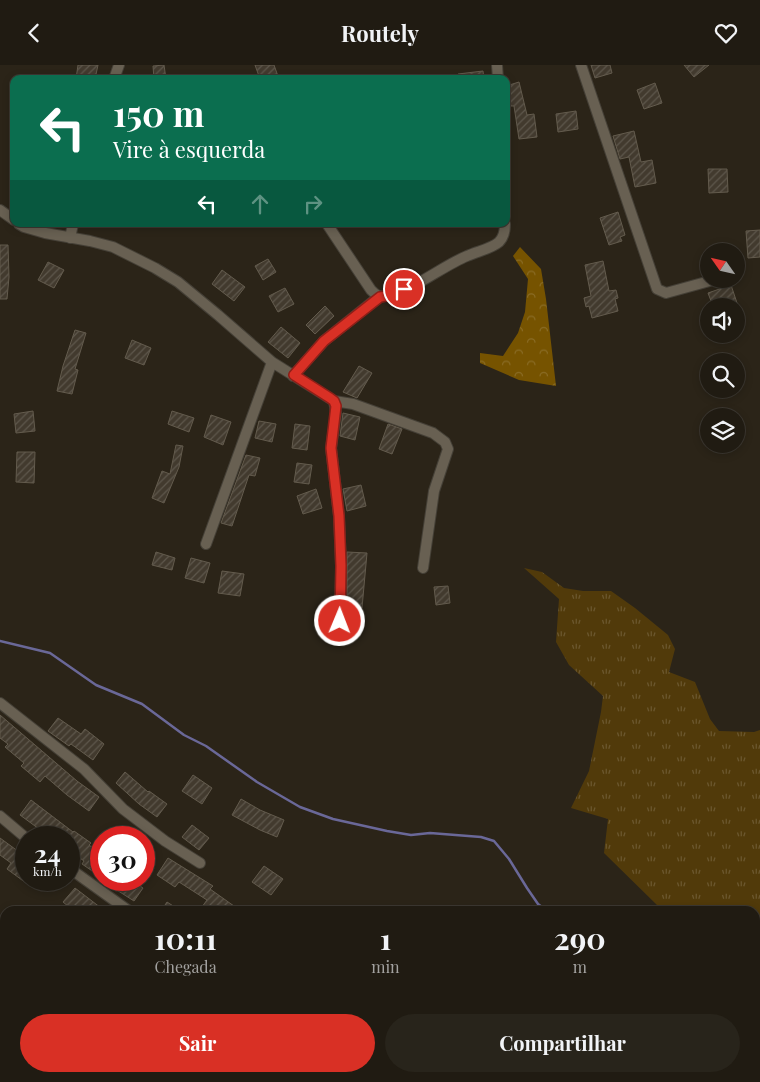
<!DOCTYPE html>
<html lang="pt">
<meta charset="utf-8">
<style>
:root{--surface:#201b12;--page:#28241b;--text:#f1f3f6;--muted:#a2a19f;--line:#3d3932;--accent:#d93025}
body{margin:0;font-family:"Playfair Display",serif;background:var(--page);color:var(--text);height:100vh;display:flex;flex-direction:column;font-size:19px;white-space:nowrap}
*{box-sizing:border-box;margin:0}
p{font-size:16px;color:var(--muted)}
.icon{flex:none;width:28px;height:28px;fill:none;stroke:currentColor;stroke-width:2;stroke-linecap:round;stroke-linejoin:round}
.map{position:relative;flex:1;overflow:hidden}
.details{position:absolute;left:0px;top:841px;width:760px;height:176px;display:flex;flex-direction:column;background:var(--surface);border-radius:15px 15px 0 0;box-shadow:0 2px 8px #0003,0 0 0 1px var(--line)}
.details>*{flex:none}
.banner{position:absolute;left:10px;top:10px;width:500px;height:152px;border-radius:10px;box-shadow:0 2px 8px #0003,0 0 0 1px var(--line);background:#0b6e4f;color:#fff;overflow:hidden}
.needle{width:32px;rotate:304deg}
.controls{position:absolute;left:700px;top:178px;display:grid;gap:10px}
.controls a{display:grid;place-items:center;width:45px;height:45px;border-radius:50%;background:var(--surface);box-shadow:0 2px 8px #0003,0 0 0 1px var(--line);font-size:25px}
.speed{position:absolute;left:15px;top:761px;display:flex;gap:10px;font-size:25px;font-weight:700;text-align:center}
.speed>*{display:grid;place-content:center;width:65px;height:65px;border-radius:50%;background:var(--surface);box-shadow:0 2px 8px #0003,0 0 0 1px var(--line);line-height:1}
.speed small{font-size:12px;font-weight:400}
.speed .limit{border:8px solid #d22;background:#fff;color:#111}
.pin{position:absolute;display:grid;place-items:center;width:42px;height:42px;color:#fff;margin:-21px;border:2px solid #fff;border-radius:50%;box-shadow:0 1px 5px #0007}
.me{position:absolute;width:55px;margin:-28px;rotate:1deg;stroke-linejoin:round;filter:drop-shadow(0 0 4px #0008)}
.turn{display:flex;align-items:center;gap:18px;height:105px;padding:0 20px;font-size:22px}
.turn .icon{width:65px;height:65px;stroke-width:2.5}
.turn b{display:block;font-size:35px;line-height:42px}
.lanes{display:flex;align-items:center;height:48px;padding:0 20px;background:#0003;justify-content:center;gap:25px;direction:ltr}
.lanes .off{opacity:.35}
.eta{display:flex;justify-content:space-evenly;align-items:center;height:85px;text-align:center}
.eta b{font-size:30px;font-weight:700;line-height:35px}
.cta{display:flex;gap:10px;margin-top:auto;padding:10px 20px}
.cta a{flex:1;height:58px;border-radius:30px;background:var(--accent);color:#fff;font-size:20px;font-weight:700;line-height:58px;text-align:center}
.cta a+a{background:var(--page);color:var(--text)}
header{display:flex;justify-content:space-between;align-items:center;height:65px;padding:0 20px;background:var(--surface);font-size:22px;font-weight:700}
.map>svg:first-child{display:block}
.grass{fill:url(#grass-tufts)}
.forest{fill:url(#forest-crowns)}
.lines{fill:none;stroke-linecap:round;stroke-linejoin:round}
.stream{stroke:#6a6898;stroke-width:2.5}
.building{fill:url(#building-hatch);stroke:#635b4d}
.street-casing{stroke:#454037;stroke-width:12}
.street{stroke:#686052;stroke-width:10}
.route-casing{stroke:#8d1f18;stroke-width:12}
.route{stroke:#d93025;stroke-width:9}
</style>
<header><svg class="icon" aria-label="back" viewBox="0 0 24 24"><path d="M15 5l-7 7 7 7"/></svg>Routely<svg class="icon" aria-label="heart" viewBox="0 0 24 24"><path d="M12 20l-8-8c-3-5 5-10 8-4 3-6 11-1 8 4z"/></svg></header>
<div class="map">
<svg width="760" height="1017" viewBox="0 0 760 1017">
<defs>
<pattern id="grass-tufts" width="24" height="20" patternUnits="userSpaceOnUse" patternTransform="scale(1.25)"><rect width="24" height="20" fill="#513a0a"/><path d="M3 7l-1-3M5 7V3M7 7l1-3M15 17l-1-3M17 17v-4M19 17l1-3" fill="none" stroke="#6b572e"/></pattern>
<pattern id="forest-crowns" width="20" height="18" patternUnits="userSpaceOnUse" patternTransform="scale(1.25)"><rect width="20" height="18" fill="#765300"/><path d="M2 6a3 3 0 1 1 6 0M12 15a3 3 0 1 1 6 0" fill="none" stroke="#8a6c25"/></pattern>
<pattern id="building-hatch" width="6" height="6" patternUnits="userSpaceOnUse" patternTransform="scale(1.25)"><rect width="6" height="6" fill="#423a2e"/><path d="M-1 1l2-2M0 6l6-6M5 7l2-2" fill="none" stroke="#5e574c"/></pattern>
</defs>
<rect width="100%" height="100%" fill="#2b2418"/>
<path class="grass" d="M 524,503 L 542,507 L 564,523 L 583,526 L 611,526 L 635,543 L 668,570 L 675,584 L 669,607 L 695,617 L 710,654 L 719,666 L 754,667 L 760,665 L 760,888 L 755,887 L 755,846 L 669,846 L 657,840 L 604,788 L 608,754 L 571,743 L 589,706 L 601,647 L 603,631 L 569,600 L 556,577 L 559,534 Z"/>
<path class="forest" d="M 520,182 L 541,204 L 546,234 L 556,321 L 519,315 L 480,298 L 480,288 L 503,291 L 518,268 L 525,247 L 528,214 L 513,191 Z"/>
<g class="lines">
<path class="stream" d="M 0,576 L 50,588 L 96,620 L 142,639 L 184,670 L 206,681 L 257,717 L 300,742 L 333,754 L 387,766 L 411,770 L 430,768 L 481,772 L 494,776 L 509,794 L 527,823 L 538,839 L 547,846
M 739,1012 L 741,1017"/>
</g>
<path class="building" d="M 78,0 L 98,0 L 95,14 L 76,14 Z
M 164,0 L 166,14 L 154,14 L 153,1 Z
M 255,0 L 274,0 L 279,14 L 260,14 Z
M 591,0 L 610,0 L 612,8 L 595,13 Z
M 684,0 L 709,0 L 694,12 Z
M 483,6 L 484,14 L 458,14 L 458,9 Z
M 519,17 L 527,50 L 534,49 L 537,72 L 519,74 L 514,41 L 511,41 L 506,21 Z
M 655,18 L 662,38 L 644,44 L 637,25 Z
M 576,46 L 578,64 L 558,67 L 556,49 Z
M 634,66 L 641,97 L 652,95 L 656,118 L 635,122 L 629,92 L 620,94 L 613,71 Z
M 708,104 L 727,104 L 728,127 L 709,128 Z
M 618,147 L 625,170 L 620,172 L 622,176 L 609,180 L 600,153 Z
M 760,165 L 760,192 L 748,193 L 746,166 Z
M 0,180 L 8,180 L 9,212 L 7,234 L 0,234 Z
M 268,194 L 276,207 L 263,215 L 255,201 Z
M 603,196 L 609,226 L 616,225 L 618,233 L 615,234 L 618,246 L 592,253 L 589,241 L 586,242 L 584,233 L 591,231 L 585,200 Z
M 48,197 L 64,205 L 54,223 L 38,215 Z
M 222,205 L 245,222 L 234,236 L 212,219 Z
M 731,220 L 738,241 L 713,241 L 708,228 Z
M 285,223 L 294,239 L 278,247 L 269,231 Z
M 325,241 L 334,251 L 315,269 L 306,260 Z
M 281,262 L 300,278 L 288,293 L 268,277 Z
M 75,265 L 86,268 L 75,304 L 78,305 L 72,329 L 57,326 L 63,301 Z
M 132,275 L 151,283 L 144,300 L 125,293 Z
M 359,301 L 372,308 L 357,333 L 343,327 Z
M 33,346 L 35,366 L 16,368 L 14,349 Z
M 172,346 L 194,353 L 189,367 L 168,359 Z
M 343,348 L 360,352 L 355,375 L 340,371 Z
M 211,350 L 231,357 L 223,380 L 204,372 Z
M 259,356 L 276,359 L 272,377 L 255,373 Z
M 295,359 L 310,361 L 307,385 L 292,383 Z
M 388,359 L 402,364 L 392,389 L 379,384 Z
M 176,380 L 183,381 L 179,402 L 164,438 L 152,433 L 162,406 L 170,409 Z
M 17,387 L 35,387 L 34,418 L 16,417 Z
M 246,390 L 260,393 L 255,411 L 249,410 L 232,461 L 221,458 Z
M 297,398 L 312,400 L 309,419 L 294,417 Z
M 361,420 L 366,441 L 347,446 L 343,424 Z
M 316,424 L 322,443 L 303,449 L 297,431 Z
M 156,487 L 175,493 L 172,505 L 152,500 Z
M 347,487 L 367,488 L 362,543 L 347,542 Z
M 191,493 L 210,498 L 204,518 L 185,513 Z
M 222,506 L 244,509 L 240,531 L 218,528 Z
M 448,521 L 450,538 L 436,540 L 434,522 Z
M 0,650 L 77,716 L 99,732 L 89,746 L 67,730 L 45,711 L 40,717 L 21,701 L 24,698 L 5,682 L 8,679 L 0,673 Z
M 58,653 L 81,669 L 85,664 L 104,679 L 93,695 L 71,679 L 69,681 L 48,666 Z
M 125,707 L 148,727 L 149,726 L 167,739 L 157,752 L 139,739 L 116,718 Z
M 193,710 L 212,723 L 202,739 L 182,726 Z
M 241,734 L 260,745 L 284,755 L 277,772 L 260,765 L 232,750 Z
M 31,735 L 73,767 L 74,766 L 91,778 L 89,780 L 101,789 L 101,812 L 82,799 L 84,796 L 69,785 L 69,772 L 50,772 L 20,750 Z
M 192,760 L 209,773 L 199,785 L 182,772 Z
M 0,773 L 26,792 L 26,818 L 7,804 L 11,798 L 0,790 Z
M 168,793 L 213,821 L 210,824 L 241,846 L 199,846 L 207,835 L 179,817 L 175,822 L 157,810 Z
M 144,797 L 154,803 L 149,810 L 144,807 Z
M 264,801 L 283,814 L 271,830 L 252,817 Z
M 39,815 L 60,815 L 53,825 Z
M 101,815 L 131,815 L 143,823 L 134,836 Z
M 75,823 L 105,846 L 74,846 L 63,837 Z
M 167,837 L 181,846 L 161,846 Z"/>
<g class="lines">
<defs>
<path id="street" d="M 497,0 L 498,14
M 581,0 L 657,224 L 666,228 L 717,214
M 114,14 L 119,0
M 0,145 L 14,155
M 19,159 L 24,162 L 45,168 L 90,176 L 113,182 L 155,203 L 178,217 L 218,250 L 272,297 L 334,336 L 336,348 L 331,383 L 339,451 L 341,501 L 340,556
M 327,159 L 371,225 C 375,229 378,232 384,231 C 410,228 442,201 467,191 C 478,186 491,184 499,177 C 504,172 505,165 505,159
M 70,173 L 73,159
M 293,311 L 324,276 L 380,231
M 334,336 L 353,339 L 433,368 L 445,377 L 448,384 L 434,426 L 423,503
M 206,479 L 272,297
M 0,638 L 84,704 L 123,744 L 165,776 L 200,798
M 0,751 L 26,773
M 69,803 L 129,846
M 0,1004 L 5,1007
M 16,1012 L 31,1014 L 40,1012
M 184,1017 L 187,1012"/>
</defs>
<use href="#street" class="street-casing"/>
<use href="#street" class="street"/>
</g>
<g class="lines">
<defs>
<path id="route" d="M 340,556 L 341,501 L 339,451 L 331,383 L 336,341 L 334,336 L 330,333 L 294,310 L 324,276 L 380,232 L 386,231 L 404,224"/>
</defs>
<use href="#route" class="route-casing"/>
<use href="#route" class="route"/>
</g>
</svg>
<div class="controls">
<a><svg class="needle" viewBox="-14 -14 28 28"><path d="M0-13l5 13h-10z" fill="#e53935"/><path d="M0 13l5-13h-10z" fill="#a2a19f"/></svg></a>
<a><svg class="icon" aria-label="sound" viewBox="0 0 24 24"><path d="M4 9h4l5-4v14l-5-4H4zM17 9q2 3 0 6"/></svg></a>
<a><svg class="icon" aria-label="search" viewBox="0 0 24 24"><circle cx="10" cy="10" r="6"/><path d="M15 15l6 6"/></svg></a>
<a><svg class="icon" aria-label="layers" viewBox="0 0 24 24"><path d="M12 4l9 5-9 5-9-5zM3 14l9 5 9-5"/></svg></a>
</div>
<div class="speed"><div>24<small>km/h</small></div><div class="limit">30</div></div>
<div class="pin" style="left:404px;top:224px;background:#d93025"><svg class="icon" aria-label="arrive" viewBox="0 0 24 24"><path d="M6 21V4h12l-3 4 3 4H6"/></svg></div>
<svg class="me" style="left:340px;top:556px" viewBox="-20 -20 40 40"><circle r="17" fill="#d93025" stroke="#fff" stroke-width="3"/><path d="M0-11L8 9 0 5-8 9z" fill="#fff"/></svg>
<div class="banner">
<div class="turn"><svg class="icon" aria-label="left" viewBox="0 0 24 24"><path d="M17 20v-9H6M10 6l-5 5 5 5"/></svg><div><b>150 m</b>Vire à esquerda</div></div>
<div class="lanes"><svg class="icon" aria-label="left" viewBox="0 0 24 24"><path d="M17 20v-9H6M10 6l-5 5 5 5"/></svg><svg class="icon off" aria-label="ahead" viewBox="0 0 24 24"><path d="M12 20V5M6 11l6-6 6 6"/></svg><svg class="icon off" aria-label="right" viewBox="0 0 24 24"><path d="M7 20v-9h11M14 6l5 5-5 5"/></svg></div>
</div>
<section class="details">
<div class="eta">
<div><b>10:11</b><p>Chegada</p></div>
<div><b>1</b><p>min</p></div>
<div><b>290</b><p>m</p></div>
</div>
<div class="cta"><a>Sair</a><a>Compartilhar</a></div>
</section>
</div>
